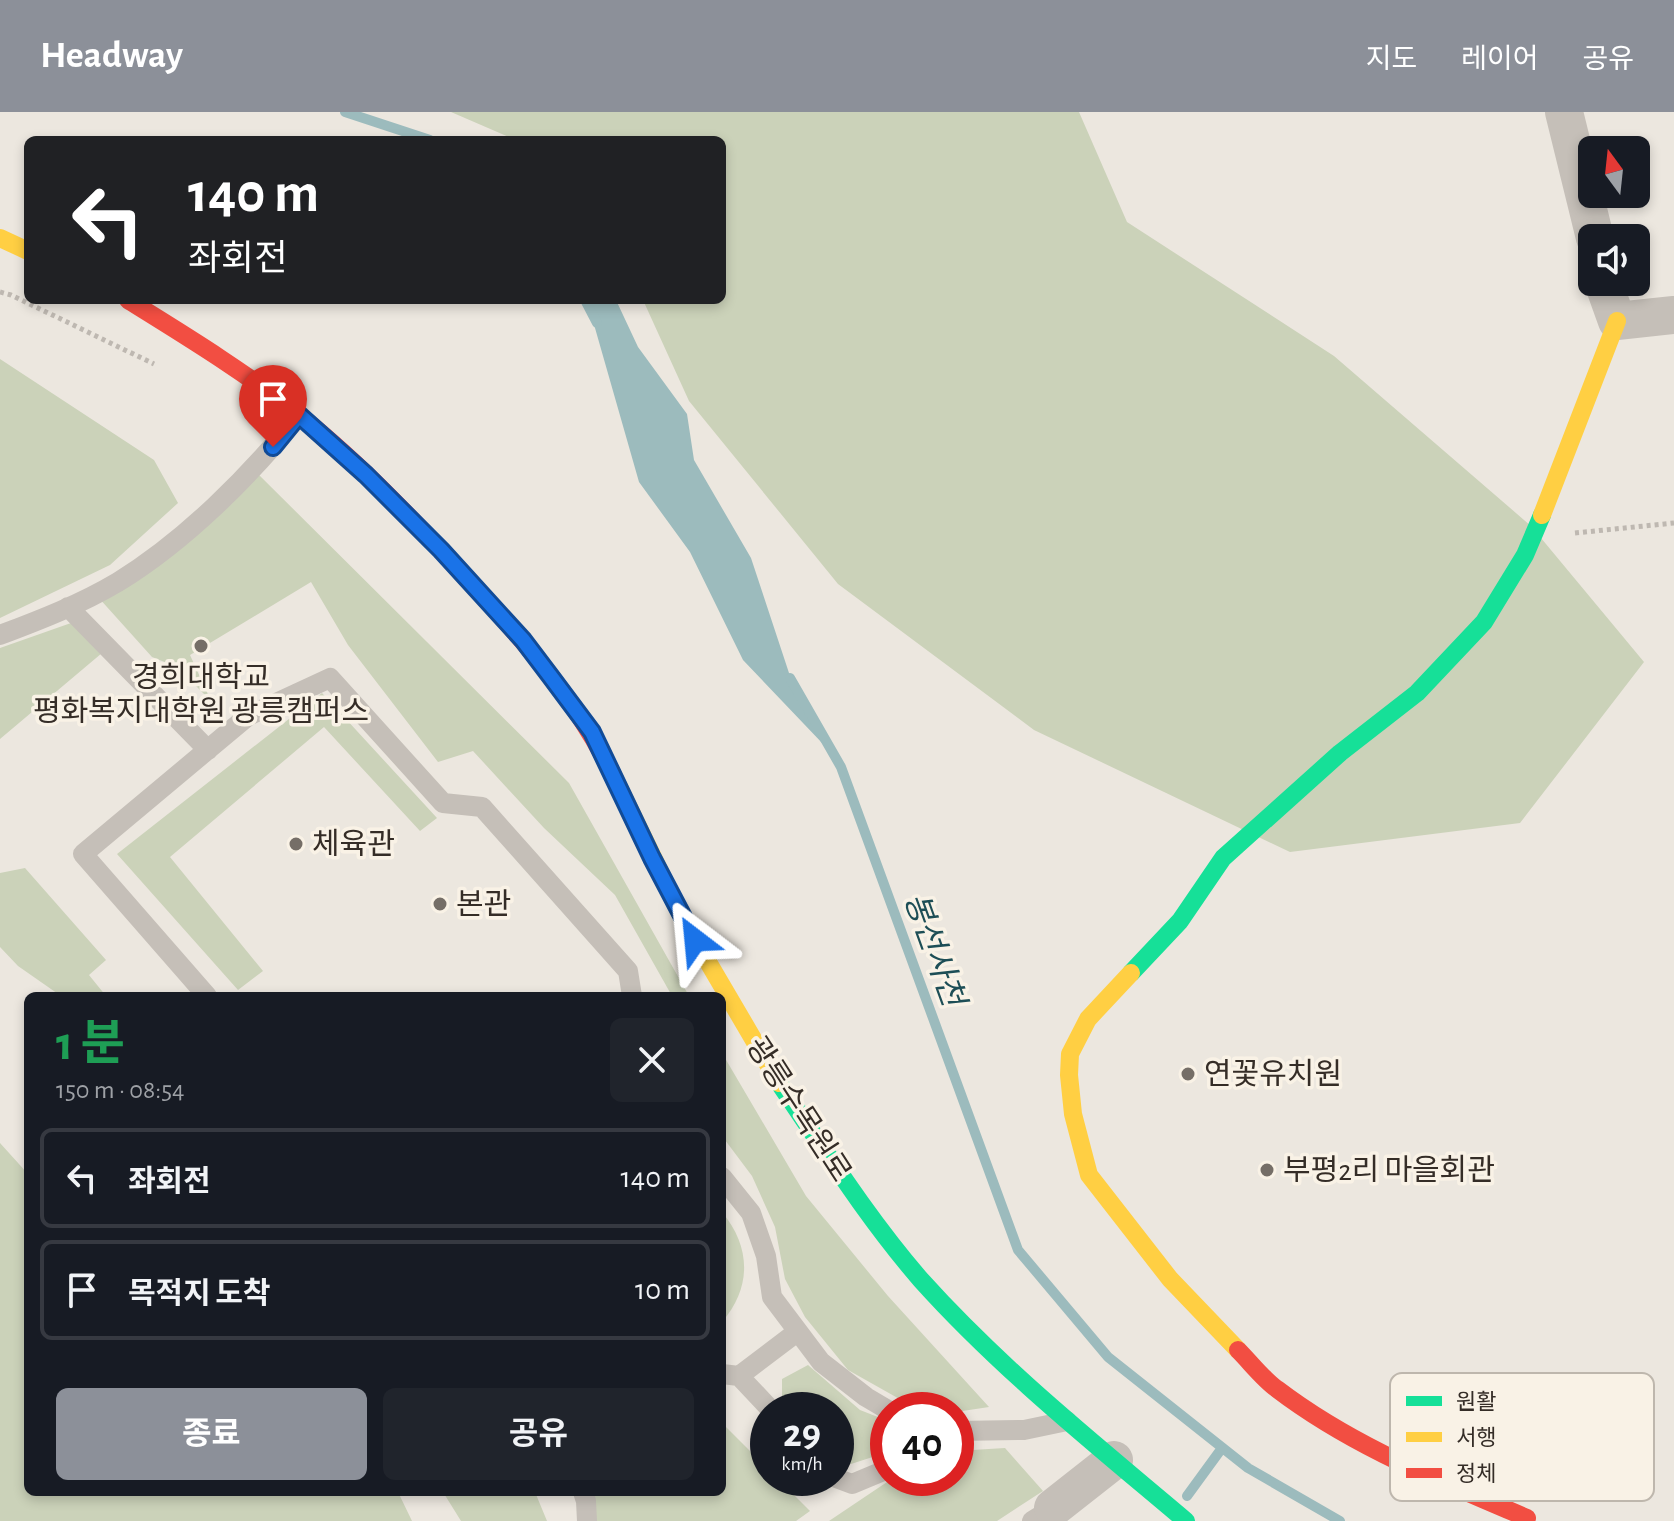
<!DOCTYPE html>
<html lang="ko">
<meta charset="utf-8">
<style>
:root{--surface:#171b24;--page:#20242c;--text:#f1f3f6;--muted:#9ea1a6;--line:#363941;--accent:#8c9099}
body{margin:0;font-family:"Alegreya Sans","Noto Sans KR",sans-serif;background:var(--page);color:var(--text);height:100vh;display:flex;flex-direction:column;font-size:30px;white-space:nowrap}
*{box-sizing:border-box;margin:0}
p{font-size:26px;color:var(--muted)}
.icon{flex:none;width:44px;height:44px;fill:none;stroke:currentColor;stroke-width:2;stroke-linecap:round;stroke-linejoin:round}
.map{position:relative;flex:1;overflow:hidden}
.side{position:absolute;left:24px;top:880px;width:702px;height:504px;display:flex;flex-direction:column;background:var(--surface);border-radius:12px;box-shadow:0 4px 12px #0003}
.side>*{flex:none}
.guide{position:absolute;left:24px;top:24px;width:702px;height:168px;border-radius:12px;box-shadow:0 4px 12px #0003;background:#202124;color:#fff;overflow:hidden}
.needle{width:52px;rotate:345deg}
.fabs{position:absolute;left:1578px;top:24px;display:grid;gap:16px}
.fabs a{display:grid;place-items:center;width:72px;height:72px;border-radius:12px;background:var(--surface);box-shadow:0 4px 12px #0003;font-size:40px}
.speed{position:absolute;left:750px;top:1280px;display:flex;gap:16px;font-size:40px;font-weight:700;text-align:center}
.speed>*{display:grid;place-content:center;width:104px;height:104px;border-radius:50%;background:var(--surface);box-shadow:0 4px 12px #0003;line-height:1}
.speed small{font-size:20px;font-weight:400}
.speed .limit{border:12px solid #d22;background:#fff;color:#111}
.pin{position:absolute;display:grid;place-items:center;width:68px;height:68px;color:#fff;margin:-82px -34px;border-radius:50% 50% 50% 0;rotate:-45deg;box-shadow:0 0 8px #0007}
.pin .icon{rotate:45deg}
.me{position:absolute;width:88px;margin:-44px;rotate:331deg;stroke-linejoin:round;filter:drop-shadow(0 0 6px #0008)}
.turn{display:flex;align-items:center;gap:28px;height:168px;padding:0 32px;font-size:36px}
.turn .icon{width:104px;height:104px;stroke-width:2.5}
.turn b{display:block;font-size:56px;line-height:68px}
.round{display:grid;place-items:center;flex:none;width:84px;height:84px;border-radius:12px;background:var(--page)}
.headline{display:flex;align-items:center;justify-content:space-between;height:136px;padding:0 32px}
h1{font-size:48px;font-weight:700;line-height:60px;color:#1e9e55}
.action{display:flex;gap:16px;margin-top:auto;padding:16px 32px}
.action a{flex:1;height:92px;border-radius:12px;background:var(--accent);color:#fff;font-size:32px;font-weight:700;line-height:92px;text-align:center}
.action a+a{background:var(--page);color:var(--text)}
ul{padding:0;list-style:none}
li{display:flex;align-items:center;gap:24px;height:100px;margin:0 16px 12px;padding:0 16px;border:4px solid var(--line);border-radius:12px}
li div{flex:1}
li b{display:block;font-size:30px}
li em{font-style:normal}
header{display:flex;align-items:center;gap:48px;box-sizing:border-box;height:112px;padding:0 40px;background:var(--accent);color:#fff}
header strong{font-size:38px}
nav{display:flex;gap:44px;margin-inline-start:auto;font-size:28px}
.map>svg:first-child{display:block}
.green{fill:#cbd2b9}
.water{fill:#9cbbbd}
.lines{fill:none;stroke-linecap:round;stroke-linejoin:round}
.stream{stroke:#9cbbbd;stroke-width:10}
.path{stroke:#beb8b1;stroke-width:5;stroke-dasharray:4 4;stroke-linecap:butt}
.lane{stroke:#c5bfb8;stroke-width:20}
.street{stroke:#c5bfb8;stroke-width:38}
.fast{stroke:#16e098;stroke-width:18}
.slow{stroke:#ffcf43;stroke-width:18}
.jam{stroke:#f24e42;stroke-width:18}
.route-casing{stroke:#114b97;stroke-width:20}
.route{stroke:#1a73e8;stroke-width:14}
.poi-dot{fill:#756e67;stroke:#f9f2e6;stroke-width:3}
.labels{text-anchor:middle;stroke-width:7;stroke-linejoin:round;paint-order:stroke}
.poi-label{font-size:30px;fill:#352d27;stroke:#f9f2e6;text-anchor:start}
.street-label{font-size:30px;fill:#352d27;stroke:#f9f2e6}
.water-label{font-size:32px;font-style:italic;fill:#1d4e56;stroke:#f9f2e6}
.key{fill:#f9f2e6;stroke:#beb7ad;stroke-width:2}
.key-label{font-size:22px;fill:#352d27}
</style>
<header>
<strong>Headway</strong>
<nav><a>지도</a><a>레이어</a><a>공유</a></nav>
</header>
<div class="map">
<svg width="1674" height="1409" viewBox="0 0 1674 1409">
<rect width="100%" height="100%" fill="#ece7df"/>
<path class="green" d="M 451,0 L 1079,0 L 1127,110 L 1334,244 L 1531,414 L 1644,550 L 1520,711 L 1290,740 L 1034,618 L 838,472 L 689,289 L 643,188 L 722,188 L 722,28 L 516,28 Z
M 0,247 L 154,348 L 178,391 L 110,453 L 0,506 Z
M 257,361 L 569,671 L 689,884 L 672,884 L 615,783 L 544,716 L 473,639 L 438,650 L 348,533 L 311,470 L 190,543 L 211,589 L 177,555 L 152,545 L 98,485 Z
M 71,511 L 102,541 L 0,627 L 0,536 Z
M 322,581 L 437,706 L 420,719 L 324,615 L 170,745 L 263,859 L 238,878 L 117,742 Z
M 25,756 L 106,848 L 89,863 L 106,884 L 61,884 L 18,854 L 0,835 L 0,761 Z
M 722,941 L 806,1084 L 888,1184 L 989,1295 L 956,1300 L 919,1298 L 848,1258 L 805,1205 L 785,1167 L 775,1115 L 752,1064 L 722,1024 Z
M 0,1031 L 28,1062 L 28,1380 L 398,1380 L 412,1409 L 0,1409 Z
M 722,1100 C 751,1135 752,1175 722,1210 Z
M 808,1253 L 860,1298 L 888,1309 L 888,1340 L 851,1352 L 836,1347 L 836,1298 L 791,1298 L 782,1287 L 782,1267 Z
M 722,1311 L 768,1357 L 768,1366 L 777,1366 L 810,1399 L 796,1409 L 588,1409 L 584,1380 L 722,1380 Z
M 1005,1336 L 1043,1379 L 997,1409 L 829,1409 L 893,1366 L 956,1366 L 956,1339 Z
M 443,1380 L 535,1380 L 547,1409 L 461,1409 Z"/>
<path class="water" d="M 587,188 L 616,188 L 638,235 L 687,302 L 694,348 L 751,446 L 789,561 L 824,633 L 743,548 L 690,440 L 639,370 Z"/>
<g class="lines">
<path class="stream" d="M 345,0 L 430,28
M 585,188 L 597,211
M 790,566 L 841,655 L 1018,1138 L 1108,1245 L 1248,1356 L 1340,1409
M 1187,1384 L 1222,1336"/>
<path class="path" d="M 0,180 L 11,183 L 154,252
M 1575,421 L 1674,411"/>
<path class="lane" d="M 68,495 L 208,638
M 0,523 C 40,508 81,492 118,470 C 185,429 250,364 299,303
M 207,884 L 83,742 L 248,604 L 330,566 L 443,691 L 482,695 L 628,859 L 632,884
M 722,1065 L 751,1101 L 766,1144 L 772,1185 L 821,1250 L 866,1285 L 888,1298
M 722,1262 L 739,1264 L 771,1298
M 739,1264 L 797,1220
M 956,1319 L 1024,1318 L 1067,1309
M 836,1366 L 852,1372 L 888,1357
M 583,1380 L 586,1389 L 587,1409
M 1032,1409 L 1053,1396"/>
<path class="street" d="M 1564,0 L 1595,126
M 1603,170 L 1617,209 L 1674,203
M 1053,1396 L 1114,1348"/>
<path class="fast" d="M 1131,861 L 1180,809 L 1223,746 L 1340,641 L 1417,581 L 1484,510 L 1525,443 L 1542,403
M 779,971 C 824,1037 868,1107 921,1168 C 1001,1257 1095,1332 1186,1409"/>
<path class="slow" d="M 0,126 L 28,139
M 1542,403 L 1617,209
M 612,661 L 684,809 L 779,971
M 1131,861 L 1088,907 L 1070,942 L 1069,963 L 1073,1002 L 1089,1063 L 1170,1167 L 1238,1238"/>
<path class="jam" d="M 128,188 C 186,224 245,260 299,303 C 363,354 421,416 476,477 C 528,533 578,592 612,661
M 1238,1238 C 1251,1251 1263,1267 1277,1277 C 1353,1335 1441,1369 1527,1406 L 1525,1409"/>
</g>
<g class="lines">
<defs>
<path id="route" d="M 273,335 L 299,303 L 366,363 L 441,438 L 523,528 L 551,565 L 592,620 L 652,746 L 695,828"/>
</defs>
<use href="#route" class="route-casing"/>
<use href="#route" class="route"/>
</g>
<g class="poi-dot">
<circle cx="201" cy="534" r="8"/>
<circle cx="296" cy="732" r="8"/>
<circle cx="440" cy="792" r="8"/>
<circle cx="1188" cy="962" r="8"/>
<circle cx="1267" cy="1058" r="8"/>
</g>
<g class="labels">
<g class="poi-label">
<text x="201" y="575" text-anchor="middle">경희대학교<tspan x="201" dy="34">평화복지대학원 광릉캠퍼스</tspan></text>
<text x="312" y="742">체육관</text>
<text x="456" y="802">본관</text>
<text x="1204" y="972">연꽃유치원</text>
<text x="1283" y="1068">부평2리 마을회관</text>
</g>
<g class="street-label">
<text transform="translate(799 997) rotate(57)" y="10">광릉수목원로</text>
</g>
<g class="water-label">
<text transform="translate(935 837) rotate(70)" y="11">봉선사천</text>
</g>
</g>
<rect x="1390" y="1261" width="264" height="128" rx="12" class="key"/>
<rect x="1406" y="1284" width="36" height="10" fill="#16e098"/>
<rect x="1406" y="1320" width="36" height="10" fill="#ffcf43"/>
<rect x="1406" y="1356" width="36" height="10" fill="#f24e42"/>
<g class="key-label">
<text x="1456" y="1297">원활</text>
<text x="1456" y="1333">서행</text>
<text x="1456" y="1369">정체</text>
</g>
</svg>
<div class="fabs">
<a><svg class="needle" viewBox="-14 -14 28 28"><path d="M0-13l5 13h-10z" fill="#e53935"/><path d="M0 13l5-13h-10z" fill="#9ea1a6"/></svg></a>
<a><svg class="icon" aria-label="sound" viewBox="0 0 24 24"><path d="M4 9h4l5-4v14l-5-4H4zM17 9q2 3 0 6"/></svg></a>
</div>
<div class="speed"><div>29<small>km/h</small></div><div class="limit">40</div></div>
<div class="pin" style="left:273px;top:335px;background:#d93025"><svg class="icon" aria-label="arrive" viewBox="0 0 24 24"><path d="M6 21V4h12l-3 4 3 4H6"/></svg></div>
<svg class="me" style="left:695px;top:828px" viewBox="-20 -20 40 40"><path d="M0-17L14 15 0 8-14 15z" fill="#1a73e8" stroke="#fff" stroke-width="4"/></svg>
<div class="guide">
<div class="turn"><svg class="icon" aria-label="left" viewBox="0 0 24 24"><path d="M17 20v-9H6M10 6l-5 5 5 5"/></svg><div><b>140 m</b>좌회전</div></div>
</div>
<section class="side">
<div class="headline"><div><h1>1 분</h1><p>150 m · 08:54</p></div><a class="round"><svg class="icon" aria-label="close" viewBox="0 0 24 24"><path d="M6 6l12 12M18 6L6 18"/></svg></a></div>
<ul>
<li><svg class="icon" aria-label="left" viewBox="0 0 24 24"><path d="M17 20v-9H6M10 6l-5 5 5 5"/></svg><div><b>좌회전</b></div><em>140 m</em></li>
<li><svg class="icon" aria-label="arrive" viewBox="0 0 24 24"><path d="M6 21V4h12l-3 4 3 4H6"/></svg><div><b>목적지 도착</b></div><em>10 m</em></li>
</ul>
<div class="action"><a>종료</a><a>공유</a></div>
</section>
</div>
